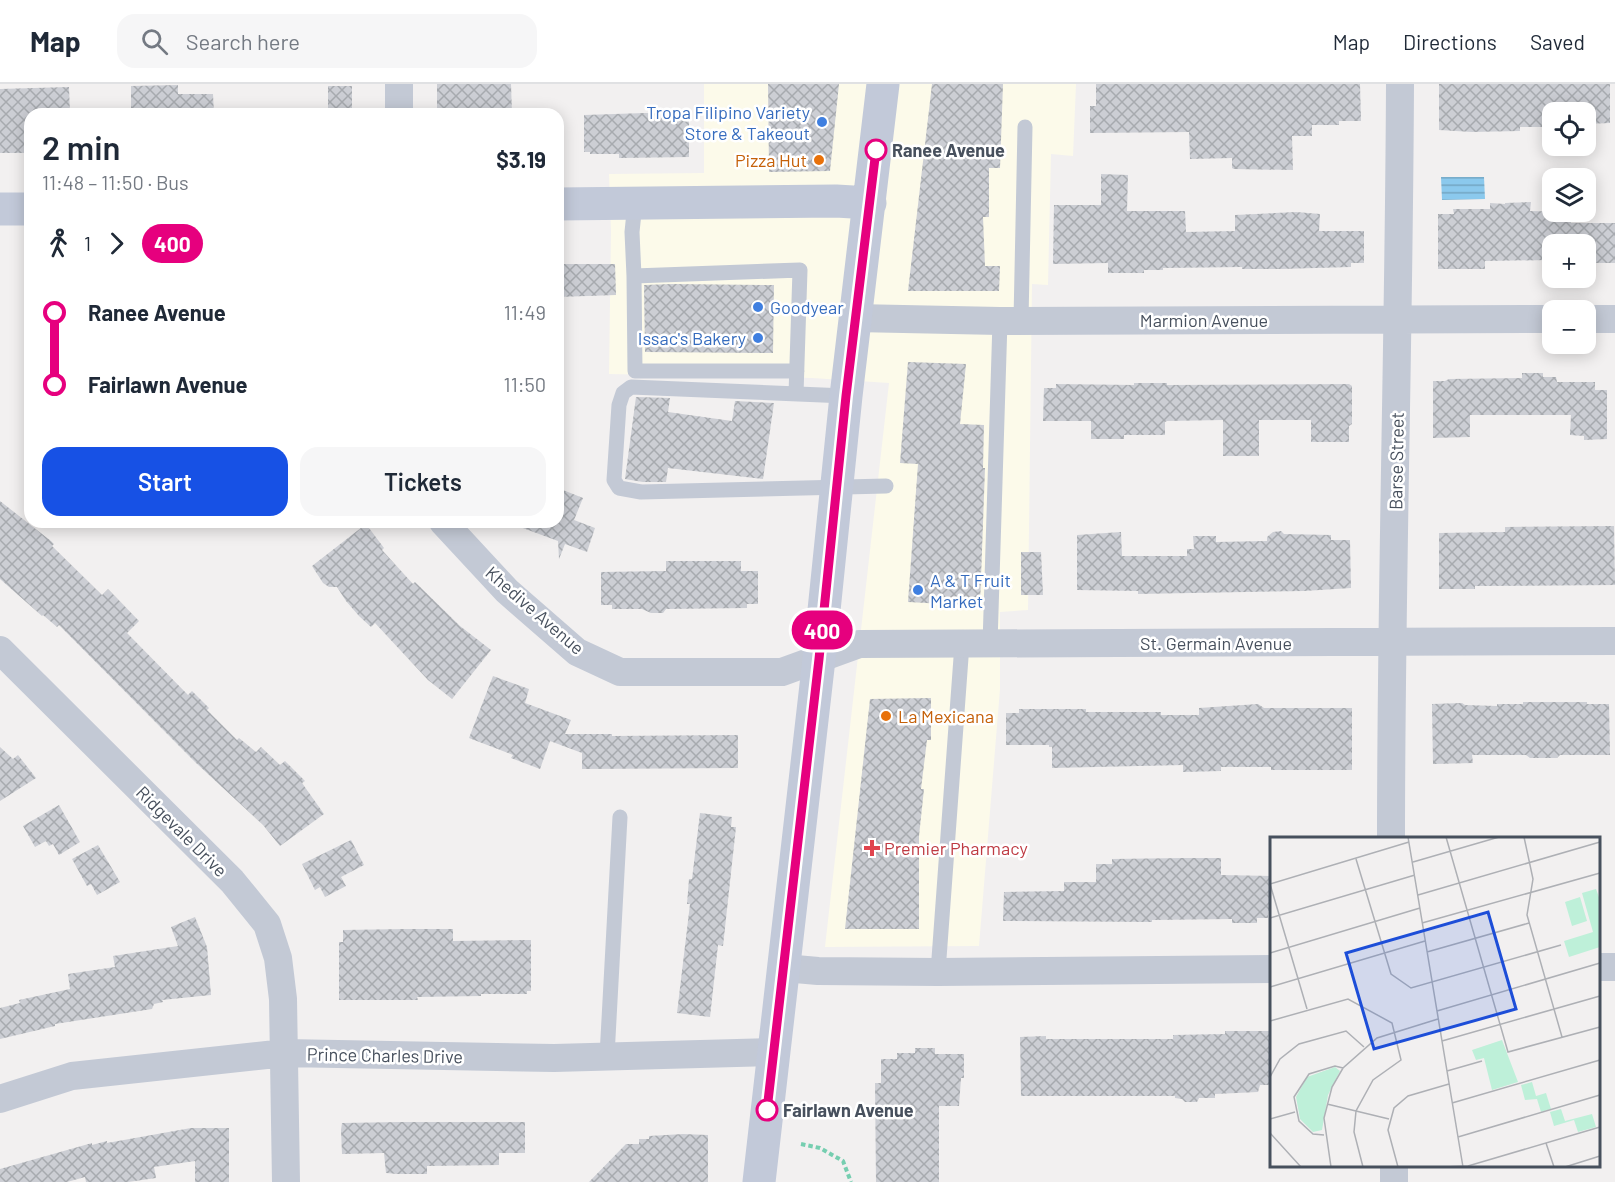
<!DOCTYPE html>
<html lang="en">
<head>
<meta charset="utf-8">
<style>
	body { margin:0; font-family:Barlow,sans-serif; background:#f6f6f7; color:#1f2937; height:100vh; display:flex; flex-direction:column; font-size:22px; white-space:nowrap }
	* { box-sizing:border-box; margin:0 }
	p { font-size:20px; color:#747a83 }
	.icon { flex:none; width:33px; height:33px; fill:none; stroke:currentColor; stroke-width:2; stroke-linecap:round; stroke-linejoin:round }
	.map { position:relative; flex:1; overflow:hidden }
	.side { position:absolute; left:24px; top:24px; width:540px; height:420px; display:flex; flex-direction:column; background:#fff; border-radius:18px; box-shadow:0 3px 15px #0003 }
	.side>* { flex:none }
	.badge { padding:0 12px; border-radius:20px; font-size:21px; line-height:39px }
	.tools { position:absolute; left:1542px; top:18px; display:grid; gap:12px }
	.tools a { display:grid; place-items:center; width:54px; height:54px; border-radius:12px; background:#fff; box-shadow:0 3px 15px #0003; font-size:30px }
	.map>.badge { position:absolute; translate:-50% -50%; box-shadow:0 0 0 3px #fff }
	.legs { display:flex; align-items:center; gap:9px; height:66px; padding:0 18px; font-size:20px }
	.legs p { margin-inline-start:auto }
	.summary { display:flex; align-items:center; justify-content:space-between; height:102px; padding:0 18px }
	h1 { font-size:33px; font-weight:600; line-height:45px }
	.button { display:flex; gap:12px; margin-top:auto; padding:12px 18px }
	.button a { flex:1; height:69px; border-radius:18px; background:#1751e5; color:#fff; font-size:24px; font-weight:600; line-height:69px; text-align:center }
	.button a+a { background:#f6f6f7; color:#1f2937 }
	ul { padding:0 18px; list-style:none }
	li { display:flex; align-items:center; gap:21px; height:72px; font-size:22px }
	li i { display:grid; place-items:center; width:9px; height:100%; margin:0 8px; background:currentColor }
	li i::after { content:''; width:15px; height:15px; margin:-8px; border:4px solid; border-radius:50%; background:#fff }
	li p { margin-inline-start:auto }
	li:first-child i { background:linear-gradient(#0000 50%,currentColor 0) }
	li:last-child i { background:linear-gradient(currentColor 50%,#0000 0) }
	header { display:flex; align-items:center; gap:36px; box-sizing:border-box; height:84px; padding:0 30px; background:#fff; border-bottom:2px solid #e0e1e3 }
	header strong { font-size:28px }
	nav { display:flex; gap:33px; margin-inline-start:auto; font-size:21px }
	.search { width:420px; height:54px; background:#f6f6f7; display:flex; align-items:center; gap:15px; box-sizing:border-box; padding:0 21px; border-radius:18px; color:#747a83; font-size:22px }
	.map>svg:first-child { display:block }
	.commercial { fill:#fcfaea }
	.water { fill:url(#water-rules) }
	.building { fill:url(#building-cross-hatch) }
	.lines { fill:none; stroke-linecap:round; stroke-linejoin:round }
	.path { stroke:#76ceb0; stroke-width:4; stroke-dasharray:4.5 3; stroke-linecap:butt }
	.lane { stroke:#c3c9d5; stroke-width:15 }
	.street { stroke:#c3c9d5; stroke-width:28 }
	.secondary { stroke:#c2c9d9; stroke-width:33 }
	.line-1-casing { stroke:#fff; stroke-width:14 }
	.line-1 { stroke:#e6007e; stroke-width:9 }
	.shop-dot { fill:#3f7fe0; stroke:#fff; stroke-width:2 }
	.stop-1-dot { fill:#fff; stroke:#e6007e; stroke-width:3 }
	.food-dot { fill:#e8710a; stroke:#fff; stroke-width:2 }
	.health-dot { fill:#e0444e; stroke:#fff; stroke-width:2 }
	.labels { text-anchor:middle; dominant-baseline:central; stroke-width:5; stroke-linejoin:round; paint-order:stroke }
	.shop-label { font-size:18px; fill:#366cbe; stroke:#fff; text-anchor:end }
	.stop-label { font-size:18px; font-weight:bold; fill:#47505d; stroke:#fff; text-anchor:start }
	.food-label { font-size:18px; fill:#c56008; stroke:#fff; text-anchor:end }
	.street-label { font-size:18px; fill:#47505d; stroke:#fff }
	.health-label { font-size:18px; fill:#be3a42; stroke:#fff; text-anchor:start }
	.inset-road { fill:none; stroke:#aeb0b5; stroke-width:1.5 }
	.view { fill:#1d4ed8; fill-opacity:0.15; stroke:#1d4ed8; stroke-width:3 }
	.inset-edge { fill:none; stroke:#47505d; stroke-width:3 }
</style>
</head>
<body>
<header>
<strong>Map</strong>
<div class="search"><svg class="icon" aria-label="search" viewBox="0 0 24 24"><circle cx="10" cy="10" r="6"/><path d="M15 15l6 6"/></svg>Search here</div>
<nav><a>Map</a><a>Directions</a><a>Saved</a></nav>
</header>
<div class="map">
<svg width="1615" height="1098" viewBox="0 0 1615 1098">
	<defs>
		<pattern id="water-rules" width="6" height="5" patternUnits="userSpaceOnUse" patternTransform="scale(1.5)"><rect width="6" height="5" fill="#8bc9ed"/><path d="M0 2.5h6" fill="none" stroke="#73a6c3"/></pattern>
		<pattern id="building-cross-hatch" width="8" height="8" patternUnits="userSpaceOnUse" patternTransform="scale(1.5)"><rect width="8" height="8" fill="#ccced4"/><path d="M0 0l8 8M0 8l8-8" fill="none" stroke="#a7aaaf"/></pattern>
	</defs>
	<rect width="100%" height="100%" fill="#f2f0f0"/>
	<!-- commercial -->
	<path class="commercial" d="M 704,0 L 1076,0 L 1073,72 L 1051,70 L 1048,201 L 1032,200 L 1028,526 L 1000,528 L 1000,605 L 979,862 L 825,863 L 889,299 L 812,294 L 609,290 L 611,148 L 609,90 L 704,89 Z"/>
	<!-- water -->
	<path class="water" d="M 1441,93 L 1484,93 L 1485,115 L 1442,116 Z"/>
	<!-- building -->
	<path class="building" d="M 437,0 L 511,0 L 512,30 L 437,30 Z
		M 768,0 L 839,0 L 830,87 L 769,88 Z
		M 932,0 L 1003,0 L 1000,84 L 989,84 L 989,133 L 983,133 L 985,182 L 1000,182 L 999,207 L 908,207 Z
		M 1096,0 L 1360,0 L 1361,37 L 1339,37 L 1339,41 L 1312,41 L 1312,52 L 1292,52 L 1293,86 L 1234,85 L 1232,84 L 1232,74 L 1190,75 L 1189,48 L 1090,49 L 1090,22 L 1096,22 Z
		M 1439,0 L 1610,0 L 1610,39 L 1586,40 L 1586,28 L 1552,28 L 1552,43 L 1520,43 L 1520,47 L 1472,48 L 1439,46 Z
		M 178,1 L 178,10 L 213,10 L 214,30 L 131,30 L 131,2 Z
		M 328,2 L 352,2 L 352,30 L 328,30 Z
		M 69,3 L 70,30 L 30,30 L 30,69 L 0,69 L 0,5 Z
		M 645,29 L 689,30 L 689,73 L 619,74 L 619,70 L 590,70 L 590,68 L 584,68 L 584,31 Z
		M 1101,90 L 1128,91 L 1127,127 L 1185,127 L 1186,148 L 1235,147 L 1235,131 L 1296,128 L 1320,130 L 1319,147 L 1364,147 L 1364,179 L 1351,179 L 1351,183 L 1281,185 L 1242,185 L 1242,183 L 1163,184 L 1163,186 L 1144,186 L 1144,189 L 1108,189 L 1108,179 L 1053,180 L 1054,121 L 1101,121 Z
		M 1531,118 L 1530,127 L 1571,128 L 1571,139 L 1615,139 L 1615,179 L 1586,179 L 1586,160 L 1552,160 L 1552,179 L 1549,179 L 1549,176 L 1485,177 L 1485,185 L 1438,185 L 1438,130 L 1454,130 L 1453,125 L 1490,125 L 1490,119 L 1505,120 L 1505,119 Z
		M 558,180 L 615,180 L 616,211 L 558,213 Z
		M 672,200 L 774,201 L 773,269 L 645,268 L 644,201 Z
		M 908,278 L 966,280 L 960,340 L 984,341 L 983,384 L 985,384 L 980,522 L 908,518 L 918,380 L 900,379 Z
		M 1522,289 L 1543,289 L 1543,293 L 1556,293 L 1557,298 L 1595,298 L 1595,306 L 1607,306 L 1607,355 L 1584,356 L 1584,352 L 1570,351 L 1571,331 L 1470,331 L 1470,353 L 1433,354 L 1433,297 L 1445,297 L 1449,295 L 1522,294 Z
		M 1134,299 L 1167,299 L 1167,301 L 1349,300 L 1352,302 L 1352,340 L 1349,342 L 1349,358 L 1311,358 L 1311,336 L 1259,336 L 1259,372 L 1223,372 L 1223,336 L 1167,337 L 1165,338 L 1165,351 L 1124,351 L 1124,355 L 1091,355 L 1091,337 L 1043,337 L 1044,304 L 1056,304 L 1056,300 L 1134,301 Z
		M 636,313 L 670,314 L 668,328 L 732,337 L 735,317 L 774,319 L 763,395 L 668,384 L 666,398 L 643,398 L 625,395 Z
		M 558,404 L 583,414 L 574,436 L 595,444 L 587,468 L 565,460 L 559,475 L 558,457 L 512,440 L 512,438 L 558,438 Z
		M 0,417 L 51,457 L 54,460 L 52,462 L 102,511 L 108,505 L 139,537 L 127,549 L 188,611 L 192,607 L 209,624 L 207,626 L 237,656 L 239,654 L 256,668 L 261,663 L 280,681 L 285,677 L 305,697 L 302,699 L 324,730 L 280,762 L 263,741 L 195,678 L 59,541 L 57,543 L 43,531 L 42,532 L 0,495 Z
		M 366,440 L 384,464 L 382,466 L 413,500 L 415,498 L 460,542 L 491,566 L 452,615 L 428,596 L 375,539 L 371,543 L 359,532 L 346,517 L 337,503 L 329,503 L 323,499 L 312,482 Z
		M 1614,442 L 1615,501 L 1475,502 L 1475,505 L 1439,505 L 1439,449 L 1505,448 L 1505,443 Z
		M 1281,447 L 1284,450 L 1331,451 L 1331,456 L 1350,456 L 1351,504 L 1304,507 L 1138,510 L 1138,507 L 1077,506 L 1077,451 L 1121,448 L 1122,472 L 1187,472 L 1187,465 L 1194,465 L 1193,452 L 1216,452 L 1216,458 L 1267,457 L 1267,453 L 1273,448 Z
		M 1021,468 L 1041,468 L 1043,511 L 1021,511 Z
		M 666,477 L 741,477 L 741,487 L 758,487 L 758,520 L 747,520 L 747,524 L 666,525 L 663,529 L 651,529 L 642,525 L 612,525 L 612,521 L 601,521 L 601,488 L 666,487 Z
		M 493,592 L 529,605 L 525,619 L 571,636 L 565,650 L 612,650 L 612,652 L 738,651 L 738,684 L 582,685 L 582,669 L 550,657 L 540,685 L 511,674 L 513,671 L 469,654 Z
		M 931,614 L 931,656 L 927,656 L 921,705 L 924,705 L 919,752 L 919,845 L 845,845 L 870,615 Z
		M 1523,618 L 1587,618 L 1587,620 L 1609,620 L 1610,671 L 1560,671 L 1557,674 L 1530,674 L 1526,671 L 1472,671 L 1473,679 L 1433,680 L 1432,620 L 1462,619 L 1465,621 L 1497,622 L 1497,620 L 1523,620 Z
		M 1258,620 L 1264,624 L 1352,624 L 1352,686 L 1271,686 L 1271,683 L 1221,683 L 1221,687 L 1183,688 L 1183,681 L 1052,684 L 1052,663 L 1049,663 L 1049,661 L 1006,661 L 1006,629 L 1019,629 L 1019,625 L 1086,625 L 1086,628 L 1161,628 L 1161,631 L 1199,631 L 1199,624 Z
		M 0,663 L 13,675 L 18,671 L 36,694 L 0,717 Z
		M 59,721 L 80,758 L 59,771 L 53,760 L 49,762 L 46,757 L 35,763 L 23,742 Z
		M 700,729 L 732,733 L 731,743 L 736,743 L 723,862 L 718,861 L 710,933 L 677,929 L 690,820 L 687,820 L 689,795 L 692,795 Z
		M 351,756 L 364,781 L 341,793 L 346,802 L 325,813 L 320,803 L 315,806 L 302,780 Z
		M 98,761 L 120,798 L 97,811 L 91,800 L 87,802 L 72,775 Z
		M 1183,774 L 1221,774 L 1221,791 L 1272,792 L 1272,827 L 1268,827 L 1268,834 L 1257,834 L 1257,839 L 1232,839 L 1232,835 L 1152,836 L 1152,838 L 1003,837 L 1004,808 L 1064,807 L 1064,798 L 1096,798 L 1096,780 L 1112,780 L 1112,775 Z
		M 195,833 L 207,863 L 211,911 L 162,916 L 163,918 L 154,920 L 152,925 L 55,940 L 55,942 L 0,955 L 0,924 L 20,919 L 19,916 L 70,905 L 68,890 L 115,883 L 113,872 L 178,862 L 171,843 Z
		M 406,845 L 453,845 L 453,857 L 531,856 L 531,907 L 527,907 L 527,910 L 481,910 L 481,912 L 417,913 L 418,916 L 339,916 L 339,858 L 343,858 L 343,846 Z
		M 1225,947 L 1272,947 L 1272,1001 L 1260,1001 L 1258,1008 L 1215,1010 L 1215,1014 L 1199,1014 L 1197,1018 L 1185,1018 L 1182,1015 L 1175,1014 L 1175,1012 L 1021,1012 L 1020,953 L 1046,952 L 1046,955 L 1173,955 L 1173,951 L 1225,950 Z
		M 915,964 L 935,964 L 935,970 L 964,970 L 964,994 L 961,994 L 959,1022 L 939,1022 L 939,1098 L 876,1098 L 875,999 L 881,999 L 881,975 L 897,975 L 897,969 L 915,969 Z
		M 399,1038 L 525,1038 L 525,1069 L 499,1069 L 499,1081 L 427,1082 L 427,1090 L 397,1090 L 386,1089 L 384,1069 L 342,1070 L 341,1046 L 342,1039 Z
		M 191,1044 L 229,1044 L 229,1098 L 195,1098 L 195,1077 L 154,1083 L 156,1094 L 128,1098 L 86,1098 L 85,1093 L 67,1098 L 0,1098 L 0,1085 L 92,1059 L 92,1061 L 107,1057 L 107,1059 Z
		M 683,1050 L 708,1051 L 708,1098 L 589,1098 L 626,1060 L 639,1060 L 639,1055 L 649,1055 L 649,1052 Z"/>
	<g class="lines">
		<!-- path -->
		<path class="path" d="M 801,1060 L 820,1064 L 843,1077 L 851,1098"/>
		<!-- lane -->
		<path class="lane" d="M 635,119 L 632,148 L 634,192 L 800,186 L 796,310
			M 634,192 L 635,287 L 797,287
			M 1021,236 L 1025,43
			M 846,312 L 631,303 L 623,309 L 619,321 L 614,396 L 619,404 L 641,408 L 886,402
			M 990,560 L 1000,237
			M 938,888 L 962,560
			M 607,972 L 620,733"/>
		<!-- street -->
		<path class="street" d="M 399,0 L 399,30
			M 855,234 L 1000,237 L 1552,235
			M 1586,235 L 1615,235
			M 443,438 L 507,507 L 577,568 L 620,588 L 782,588 L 859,560 L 1615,557
			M 0,566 L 232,797 L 267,840 L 278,874 L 283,915 L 286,1098
			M 1391,754 C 1391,503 1399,252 1400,0
			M 1598,883 L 1615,883
			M 784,884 L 818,887 L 938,888 L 1272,885
			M 0,1015 L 72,992 L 285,969 L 554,974 L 774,968
			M 1394,1082 L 1394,1098"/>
		<!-- secondary -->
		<path class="secondary" d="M 558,120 L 836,117 L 870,119
			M 0,125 L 30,125
			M 759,1098 L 819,575 L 846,312 L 883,0"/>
	</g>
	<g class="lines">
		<!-- line-1 casing -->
		<g class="line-1-casing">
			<path id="line-1" d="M 767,1026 L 819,575 L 846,312 L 876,66"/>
		</g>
		<!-- line-1 -->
		<use href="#line-1" class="line-1"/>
	</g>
	<!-- markers -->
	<g class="shop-dot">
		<circle cx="822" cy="38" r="6"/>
		<circle cx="758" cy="223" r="6"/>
		<circle cx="758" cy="254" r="6"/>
		<circle cx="918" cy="506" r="6"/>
	</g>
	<g class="stop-1-dot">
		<circle cx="876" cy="66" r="10"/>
		<circle cx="767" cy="1026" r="10"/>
	</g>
	<g class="food-dot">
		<circle cx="819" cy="76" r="6"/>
		<circle cx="886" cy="632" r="6"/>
	</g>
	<path class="health-dot" d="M869 755h6v6h6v6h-6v6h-6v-6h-6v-6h6z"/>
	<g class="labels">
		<!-- shop labels -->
		<g class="shop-label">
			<text x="810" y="28">Tropa Filipino Variety<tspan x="810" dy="21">Store &amp; Takeout</tspan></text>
			<text x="770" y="223" text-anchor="start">Goodyear</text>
			<text x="746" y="254">Issac's Bakery</text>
			<text x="930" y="496" text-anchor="start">A &amp; T Fruit<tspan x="930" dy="21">Market</tspan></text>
		</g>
		<!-- stop labels -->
		<g class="stop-label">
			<text x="892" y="66">Ranee Avenue</text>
			<text x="783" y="1026">Fairlawn Avenue</text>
		</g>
		<!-- food labels -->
		<g class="food-label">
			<text x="807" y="76">Pizza Hut</text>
			<text x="898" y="632" text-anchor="start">La Mexicana</text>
		</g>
		<!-- street labels -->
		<g class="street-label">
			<text x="1204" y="236">Marmion Avenue</text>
			<text transform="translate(1396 377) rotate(-89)">Barse Street</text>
			<text transform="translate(535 526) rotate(41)">Khedive Avenue</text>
			<text x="1216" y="559">St. Germain Avenue</text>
			<text transform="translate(182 747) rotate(45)">Ridgevale Drive</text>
			<text transform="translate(385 971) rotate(1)">Prince Charles Drive</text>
		</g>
		<!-- health labels -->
		<g class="health-label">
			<text x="884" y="764">Premier Pharmacy</text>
		</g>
	</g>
	<!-- overview -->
	<g transform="translate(1270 753)">
		<rect width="330" height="330" fill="#f2f0f0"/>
		<path d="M 326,52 L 330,63 L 330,110 L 299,120 L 294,104 L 323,95 L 312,56 ZM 310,60 L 317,84 L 302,89 L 295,65 ZM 232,203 L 248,245 L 222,253 L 214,221 L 206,223 L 202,213 ZM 65,230 L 70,234 L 58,258 L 52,293 L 43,295 L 30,282 L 26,260 L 37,240 ZM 262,245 L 266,259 L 276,256 L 281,272 L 271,275 L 267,262 L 255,263 L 251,248 ZM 291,272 L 295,284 L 322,277 L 326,290 L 308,295 L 304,283 L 284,289 L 280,275 Z" fill="#bef0d9"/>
		<path class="inset-road" d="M 138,0 L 193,330M 176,0 L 238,215 L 330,190M 254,0 L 263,42 L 257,78 L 292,200M 86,22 L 121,137 L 141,151 L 291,108M 143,25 L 229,0M 0,47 L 139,5M 0,47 L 37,172M 148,58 L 330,5M 0,81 L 145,38M 152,86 L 330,36M 157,115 L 259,86M 0,116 L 150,71M 0,150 L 155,104M 167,174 L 330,126M 0,184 L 78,162 L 122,186 L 131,223 L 103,243 L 86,274 L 84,295 L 93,330M 172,204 L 330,159M 177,234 L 212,224M 0,240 L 10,222 L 29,207 L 76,194 L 94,210M 182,266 L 330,223M 57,267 L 119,282M 0,282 L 25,275M 0,296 L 31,330M 54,298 L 43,297 L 29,284 L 24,260 L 39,237 L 65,229 L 73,231M 188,300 L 330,258M 276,306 L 284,330M 61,330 L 54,281 L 62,250 L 73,231 L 107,201 L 168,182M 128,330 L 118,293 L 124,271 L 138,259 L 179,247M 174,330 L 198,329 L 330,290M 295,330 L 330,319"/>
		<path class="view" d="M 218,75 L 246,172 L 104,212 L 76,116 Z"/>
		<rect width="330" height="330" class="inset-edge"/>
	</g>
</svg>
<div class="tools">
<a><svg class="icon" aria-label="locate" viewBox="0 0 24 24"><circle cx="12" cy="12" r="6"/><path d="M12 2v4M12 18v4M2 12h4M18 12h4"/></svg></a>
<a><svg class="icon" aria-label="layers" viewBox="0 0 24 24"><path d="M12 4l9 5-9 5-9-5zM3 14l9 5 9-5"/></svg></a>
<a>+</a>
<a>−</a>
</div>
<b class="badge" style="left:822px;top:546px;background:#e6007e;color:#fff">400</b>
<section class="side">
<div class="summary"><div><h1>2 min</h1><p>11:48 – 11:50 · Bus</p></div><b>$3.19</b></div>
<div class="legs"><svg class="icon" aria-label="walk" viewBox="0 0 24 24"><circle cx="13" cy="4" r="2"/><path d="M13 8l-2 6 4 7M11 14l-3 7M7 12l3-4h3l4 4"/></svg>1<svg class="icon" aria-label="forward" viewBox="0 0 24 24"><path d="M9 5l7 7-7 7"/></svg><b class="badge" style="background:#e6007e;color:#fff">400</b></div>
<ul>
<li><i style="color:#e6007e"></i><b>Ranee Avenue</b><p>11:49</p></li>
<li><i style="color:#e6007e"></i><b>Fairlawn Avenue</b><p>11:50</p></li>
</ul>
<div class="button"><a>Start</a><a>Tickets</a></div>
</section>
</div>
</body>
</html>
